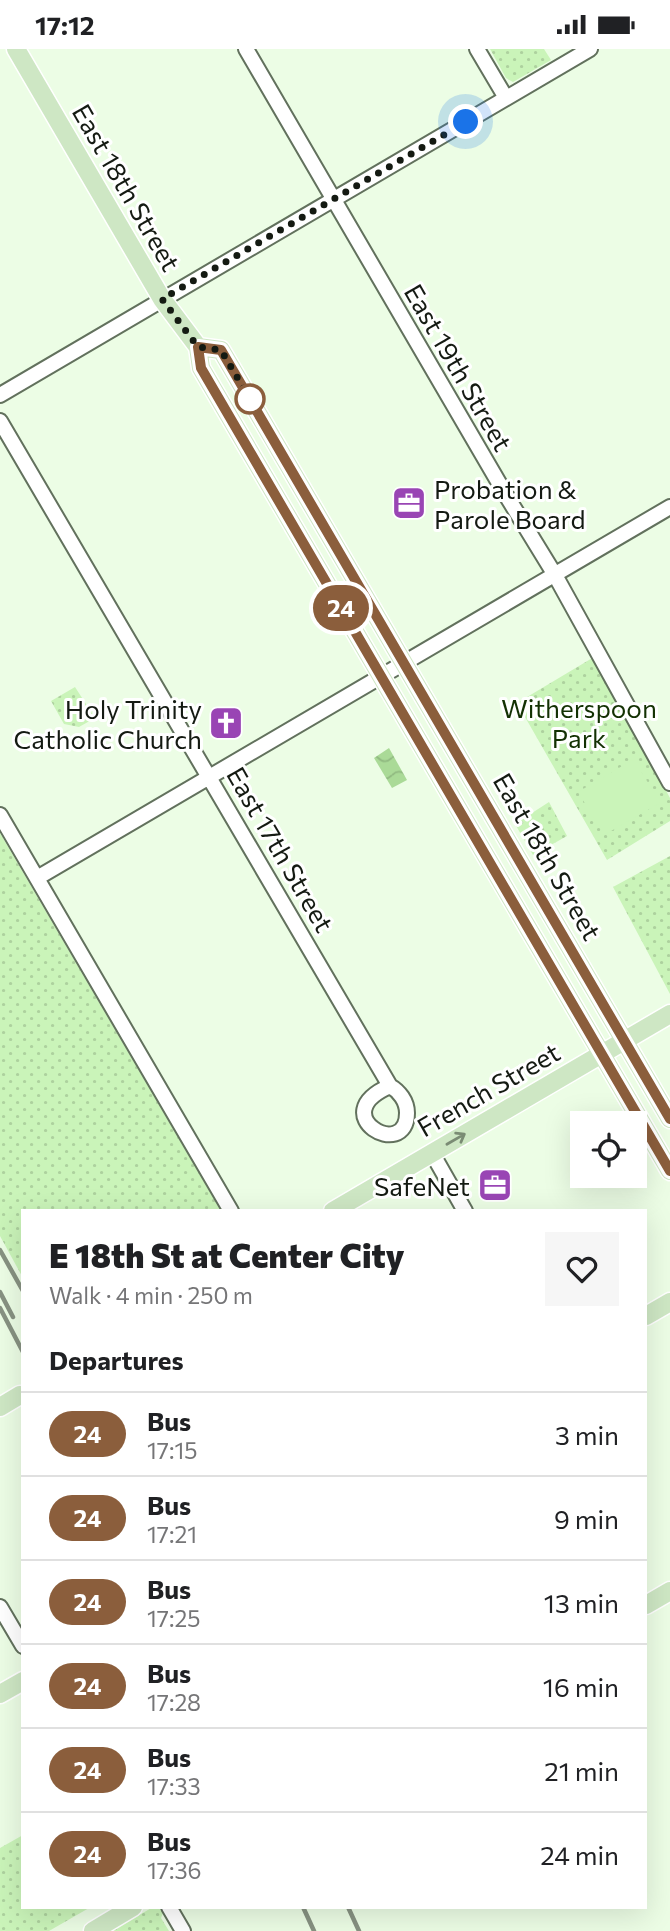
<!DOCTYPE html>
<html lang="en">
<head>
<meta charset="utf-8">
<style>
	body { margin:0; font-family:Commissioner,sans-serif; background:#f6f6f6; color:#202124; height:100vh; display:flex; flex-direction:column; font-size:26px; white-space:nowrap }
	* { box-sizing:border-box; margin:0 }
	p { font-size:23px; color:#757577 }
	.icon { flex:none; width:38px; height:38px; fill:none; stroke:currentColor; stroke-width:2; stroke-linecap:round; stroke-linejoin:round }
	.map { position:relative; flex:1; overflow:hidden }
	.drawer { position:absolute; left:21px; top:1160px; width:626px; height:700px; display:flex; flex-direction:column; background:#fff; border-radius:0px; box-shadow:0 7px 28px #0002 }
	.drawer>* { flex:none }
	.badge { padding:0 14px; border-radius:23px; font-size:24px; line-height:46px }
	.fabs { position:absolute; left:570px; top:1062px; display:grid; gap:14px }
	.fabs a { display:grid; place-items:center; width:77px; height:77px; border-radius:0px; background:#fff; box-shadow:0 7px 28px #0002; font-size:35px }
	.you { position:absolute; width:35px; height:35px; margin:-18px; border:5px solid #fff; border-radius:50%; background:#1a73e8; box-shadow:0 0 0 10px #1a73e833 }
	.map>.badge { position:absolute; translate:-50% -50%; box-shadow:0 0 0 4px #fff }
	h2 { padding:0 28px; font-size:26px; line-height:63px }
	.round { display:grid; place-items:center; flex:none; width:74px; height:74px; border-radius:0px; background:#f6f6f6 }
	.summary { display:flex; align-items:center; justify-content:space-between; height:119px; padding:0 28px }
	h1 { font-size:33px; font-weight:800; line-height:52px }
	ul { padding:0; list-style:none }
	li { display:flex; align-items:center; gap:21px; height:84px; padding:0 28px; border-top:2px solid #e0e0e0 }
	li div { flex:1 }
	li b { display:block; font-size:26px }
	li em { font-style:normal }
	li .badge { min-width:77px; font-weight:700; text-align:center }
	.status { display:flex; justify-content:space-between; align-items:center; height:49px; padding:0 35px; background:#fff; direction:ltr }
	.status svg { height:19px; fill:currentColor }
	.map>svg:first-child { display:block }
	.grass { fill:url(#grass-dots) }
	.pitch { fill:#caf4b9 }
	.water { fill:url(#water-waves) }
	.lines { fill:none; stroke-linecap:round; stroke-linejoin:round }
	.minor-casing { stroke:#62715d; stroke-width:18 }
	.major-casing { stroke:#fff; stroke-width:21 }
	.minor { stroke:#fff; stroke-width:14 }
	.major { stroke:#cee7c4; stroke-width:18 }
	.rail { stroke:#879282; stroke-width:4.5 }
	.oneway { stroke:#7a8b74 }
	.line-casing { stroke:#fff; stroke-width:16 }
	.line { stroke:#8b5e3c; stroke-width:10 }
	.walk { stroke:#141a12; stroke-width:7; stroke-dasharray:0 12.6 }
	.stop-dot { fill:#fff; stroke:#8b5e3c; stroke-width:3.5 }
	.labels { text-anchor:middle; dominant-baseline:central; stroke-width:6; stroke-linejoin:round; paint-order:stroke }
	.street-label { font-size:26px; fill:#141a12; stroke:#fff }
	.poi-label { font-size:26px; fill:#141a12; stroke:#fff; text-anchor:end }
	.park-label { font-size:26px; fill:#133103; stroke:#fff }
</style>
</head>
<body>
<div class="status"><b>17:12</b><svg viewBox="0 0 49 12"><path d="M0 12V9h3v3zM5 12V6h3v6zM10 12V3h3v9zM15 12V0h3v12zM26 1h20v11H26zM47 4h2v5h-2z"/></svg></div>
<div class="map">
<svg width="670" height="1882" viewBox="0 0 670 1882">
	<defs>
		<pattern id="grass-dots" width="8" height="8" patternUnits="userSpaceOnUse" patternTransform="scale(1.75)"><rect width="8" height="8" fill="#caf4b9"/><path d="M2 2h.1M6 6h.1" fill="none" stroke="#add19e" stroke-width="1.8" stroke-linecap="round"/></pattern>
		<pattern id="water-waves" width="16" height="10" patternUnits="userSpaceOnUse" patternTransform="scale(1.75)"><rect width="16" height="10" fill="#aada97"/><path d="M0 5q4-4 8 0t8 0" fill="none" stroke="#91ba81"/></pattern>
	</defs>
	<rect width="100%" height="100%" fill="#ecfde5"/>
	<!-- grass -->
	<path class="grass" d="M 490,0 L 544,0 L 551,11 L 513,33 L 506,29 Z
		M 594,608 L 670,749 L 670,772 L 607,811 L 517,654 Z
		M 75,638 L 95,669 L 79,678 L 64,675 L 51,652 Z
		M 549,753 L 567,787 L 533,806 L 515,775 Z
		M 0,784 L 221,1162 L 23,1162 L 23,1229 L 0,1187 Z
		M 670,807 L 670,945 L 613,838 Z
		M 23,1786 L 23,1858 L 89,1859 L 49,1882 L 0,1882 L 0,1799 Z
		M 153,1858 L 159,1859 L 163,1864 L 161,1869 L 169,1882 L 112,1882 Z"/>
	<!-- pitch -->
	<path class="pitch" d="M 634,710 L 660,754 L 604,786 L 578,743 Z"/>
	<!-- water -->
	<path class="water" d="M 389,699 L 407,731 L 392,739 L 374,709 Z"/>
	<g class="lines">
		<!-- minor casing -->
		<g class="minor-casing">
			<path id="minor" d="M 246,0 L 506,446 L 555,526 L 670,734
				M 477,0 L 506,49
				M 0,346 L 590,0
				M 0,372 L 390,1037
				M 0,766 L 231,1162
				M 37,829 L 670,458
				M 390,1037 C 399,1042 407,1052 407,1064 C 407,1113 323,1066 390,1037 Z
				M 432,1104 L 465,1162
				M 0,1558 L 23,1597
				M 169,1858 L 183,1882"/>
		</g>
		<!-- major casing -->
		<g class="major-casing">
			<path id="major" d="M 16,0 L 162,250 L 198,298 L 201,319 L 670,1122
				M 198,298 L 221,301 L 670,1070
				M 333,1162 L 670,965
				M 646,1267 L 670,1253
				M 0,1358 L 20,1346
				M 646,1556 L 670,1542
				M 0,1645 L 23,1632
				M 93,1882 L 133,1858"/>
		</g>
		<!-- minor -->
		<use href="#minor" class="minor"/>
		<!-- major -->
		<use href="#major" class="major"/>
		<!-- rail -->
		<path class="rail" d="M 0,1201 L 23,1242
			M 0,1243 L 13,1268
			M 0,1259 L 23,1303
			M 303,1858 L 314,1882
			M 348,1858 L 359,1882"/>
	</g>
	<!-- one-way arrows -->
	<defs><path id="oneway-shaft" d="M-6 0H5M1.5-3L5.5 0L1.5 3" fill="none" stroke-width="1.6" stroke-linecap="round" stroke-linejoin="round" transform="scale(1.75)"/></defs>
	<use class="oneway" href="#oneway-shaft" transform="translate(456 1090) rotate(-30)"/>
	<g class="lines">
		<!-- line casing -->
		<g class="line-casing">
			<path id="line" d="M 670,1070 L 221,301 L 198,298 L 201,319 L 670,1122"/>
		</g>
		<!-- line -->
		<use href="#line" class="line"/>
		<!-- walk -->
		<path class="walk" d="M 250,350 L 221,301 L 198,298 L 162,250 L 466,73"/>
	</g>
	<!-- icons -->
	<defs>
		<g id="office-square" transform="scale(1.75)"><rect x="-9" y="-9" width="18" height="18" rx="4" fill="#9945b4" stroke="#fff"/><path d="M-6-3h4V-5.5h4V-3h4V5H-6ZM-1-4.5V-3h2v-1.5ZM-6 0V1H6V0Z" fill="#fff"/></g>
		<g id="church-square" transform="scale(1.75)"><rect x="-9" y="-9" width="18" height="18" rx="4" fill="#9945b4" stroke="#fff"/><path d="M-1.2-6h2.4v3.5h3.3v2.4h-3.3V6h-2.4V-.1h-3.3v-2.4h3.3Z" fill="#fff"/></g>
	</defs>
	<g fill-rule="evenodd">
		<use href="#office-square" x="409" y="454"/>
		<use href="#church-square" x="226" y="674"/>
		<use href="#office-square" x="495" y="1136"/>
	</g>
	<!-- markers -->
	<circle class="stop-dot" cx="250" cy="350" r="14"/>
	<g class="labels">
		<!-- street labels -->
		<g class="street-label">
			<text transform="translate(127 138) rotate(60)">East 18th Street</text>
			<text transform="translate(459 318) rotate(60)">East 19th Street</text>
			<text transform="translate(281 800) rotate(60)">East 17th Street</text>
			<text transform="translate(548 807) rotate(60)">East 18th Street</text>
			<text transform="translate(488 1040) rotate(-30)">French Street</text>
		</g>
		<!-- poi labels -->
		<g class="poi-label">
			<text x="434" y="439" text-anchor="start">Probation &amp;<tspan x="434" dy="30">Parole Board</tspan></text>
			<text x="202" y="659">Holy Trinity<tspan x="202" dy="30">Catholic Church</tspan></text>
			<text x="470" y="1136">SafeNet</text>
		</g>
		<!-- park labels -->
		<g class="park-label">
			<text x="579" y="658">Witherspoon<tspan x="579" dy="30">Park</tspan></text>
		</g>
	</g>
</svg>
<div class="fabs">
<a><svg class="icon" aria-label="locate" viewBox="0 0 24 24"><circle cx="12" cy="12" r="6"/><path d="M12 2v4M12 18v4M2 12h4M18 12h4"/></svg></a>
</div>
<div class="you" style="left:466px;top:73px"></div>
<b class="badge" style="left:341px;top:559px;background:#8b5e3c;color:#fff">24</b>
<section class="drawer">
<div class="summary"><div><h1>E 18th St at Center City</h1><p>Walk · 4 min · 250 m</p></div><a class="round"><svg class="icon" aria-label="heart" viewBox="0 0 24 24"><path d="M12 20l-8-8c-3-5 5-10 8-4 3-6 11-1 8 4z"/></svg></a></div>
<h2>Departures</h2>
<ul>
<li><span class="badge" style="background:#8b5e3c;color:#fff">24</span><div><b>Bus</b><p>17:15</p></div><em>3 min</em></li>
<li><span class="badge" style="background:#8b5e3c;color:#fff">24</span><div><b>Bus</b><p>17:21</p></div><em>9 min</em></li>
<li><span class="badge" style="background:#8b5e3c;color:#fff">24</span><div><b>Bus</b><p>17:25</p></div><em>13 min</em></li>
<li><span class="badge" style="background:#8b5e3c;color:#fff">24</span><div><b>Bus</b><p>17:28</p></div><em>16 min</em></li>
<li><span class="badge" style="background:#8b5e3c;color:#fff">24</span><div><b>Bus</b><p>17:33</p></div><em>21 min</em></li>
<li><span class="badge" style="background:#8b5e3c;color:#fff">24</span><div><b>Bus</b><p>17:36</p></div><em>24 min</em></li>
</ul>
</section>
</div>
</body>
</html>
